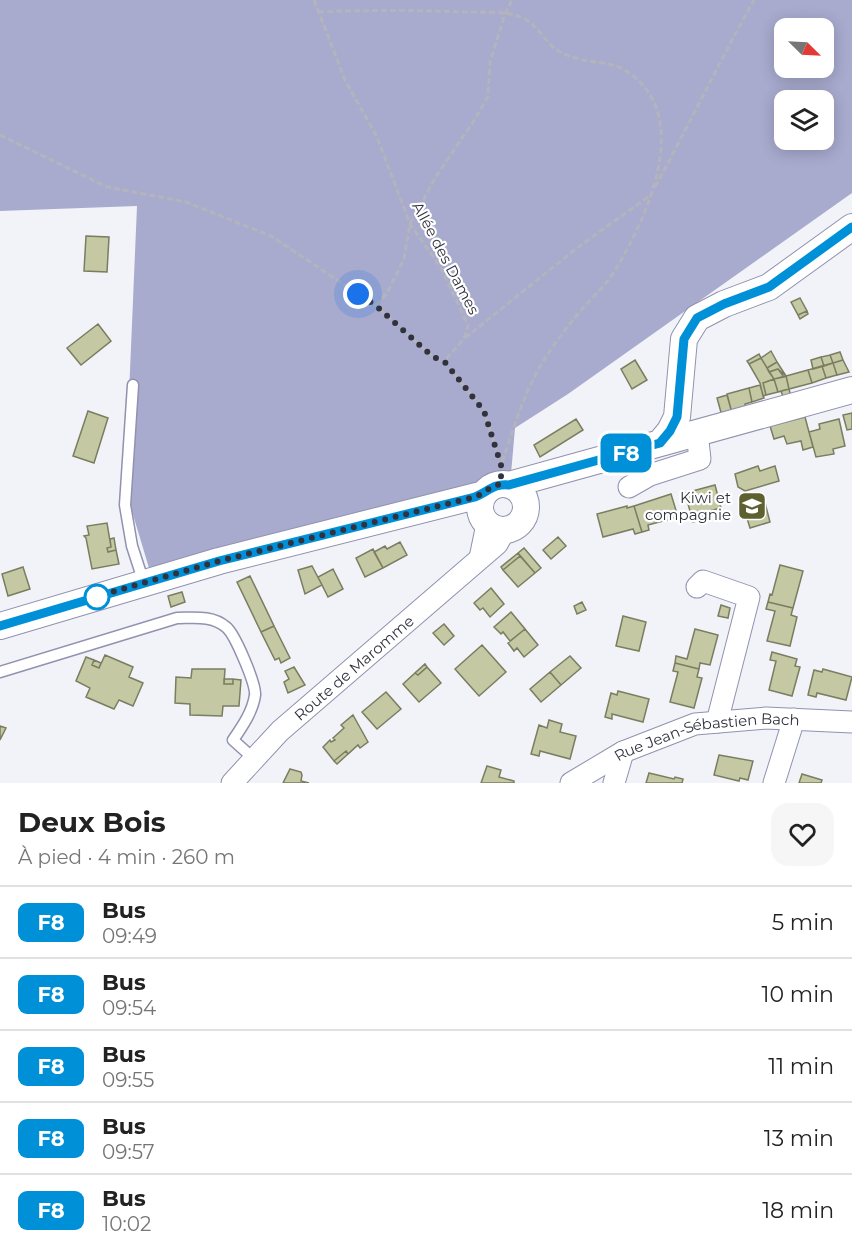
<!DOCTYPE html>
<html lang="fr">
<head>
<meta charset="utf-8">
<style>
	body { margin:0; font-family:Montserrat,sans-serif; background:#f6f6f6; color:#222; height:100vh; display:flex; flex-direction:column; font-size:22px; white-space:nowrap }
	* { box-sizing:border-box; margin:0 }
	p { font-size:20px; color:#767676 }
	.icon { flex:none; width:33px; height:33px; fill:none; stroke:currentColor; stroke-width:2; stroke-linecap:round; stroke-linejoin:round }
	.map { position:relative; height:783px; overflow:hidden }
	.sheet { display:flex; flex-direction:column; background:#fff; flex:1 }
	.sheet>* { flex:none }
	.badge { padding:0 12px; border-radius:9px; font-size:21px; line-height:39px }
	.needle { width:39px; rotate:114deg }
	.controls { position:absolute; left:774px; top:18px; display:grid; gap:12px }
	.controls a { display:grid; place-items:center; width:60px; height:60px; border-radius:12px; background:#fff; box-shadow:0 3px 15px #0003; font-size:30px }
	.you { position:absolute; width:30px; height:30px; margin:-15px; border:4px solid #fff; border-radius:50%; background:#1a73e8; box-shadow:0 0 0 9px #1a73e833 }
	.map>.badge { position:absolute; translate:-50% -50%; box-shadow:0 0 0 3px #fff }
	.round { display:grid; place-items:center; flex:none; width:63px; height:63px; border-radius:18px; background:#f6f6f6 }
	.overview { display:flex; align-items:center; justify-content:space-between; height:102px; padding:0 18px }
	h1 { font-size:28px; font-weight:700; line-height:45px }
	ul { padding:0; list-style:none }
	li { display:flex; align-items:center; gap:18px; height:72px; padding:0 18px; border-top:2px solid #e0e0e0 }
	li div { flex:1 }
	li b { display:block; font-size:22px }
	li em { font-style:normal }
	li .badge { min-width:66px; font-weight:700; text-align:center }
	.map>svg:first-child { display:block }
	.forest { fill:#a8abce; fill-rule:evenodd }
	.building { fill:#c4c8a3; stroke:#7a7d60; stroke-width:1.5 }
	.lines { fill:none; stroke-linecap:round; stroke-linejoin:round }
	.service-casing { stroke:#9092af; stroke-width:13 }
	.minor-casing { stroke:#9092af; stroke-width:23 }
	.tertiary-casing { stroke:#9092af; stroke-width:28 }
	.path { stroke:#b3b4bc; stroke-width:3; stroke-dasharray:6 3; stroke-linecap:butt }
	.service { stroke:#fff; stroke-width:10 }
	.minor { stroke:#fff; stroke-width:21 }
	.tertiary { stroke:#fff; stroke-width:26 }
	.line-casing { stroke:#fff; stroke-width:14 }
	.line { stroke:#0090d7; stroke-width:9 }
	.walk { stroke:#31323e; stroke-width:6; stroke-dasharray:0 10.8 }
	.stop-dot { fill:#fff; stroke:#0090d7; stroke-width:3 }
	.labels { text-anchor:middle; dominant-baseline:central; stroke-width:4.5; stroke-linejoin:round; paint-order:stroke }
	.street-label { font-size:15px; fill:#31323e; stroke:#fff }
	.poi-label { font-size:15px; fill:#31323e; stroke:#fff; text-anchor:end }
</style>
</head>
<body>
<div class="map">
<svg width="852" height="783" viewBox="0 0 852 783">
	<rect width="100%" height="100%" fill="#f2f3f9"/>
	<!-- forest -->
	<path class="forest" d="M 0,0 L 852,0 L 852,193 L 568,394 L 515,428 L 511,474 L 149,568 L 125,488 L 137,206 L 0,211 ZM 784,28 L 824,28 L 824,68 L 784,68 ZM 784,100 L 824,100 L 824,140 L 784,140 Z"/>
	<!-- building -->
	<path class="building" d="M 86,236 L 109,237 L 107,272 L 84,271 Z
		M 800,298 L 807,311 L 798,315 L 791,302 Z
		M 807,311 L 808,314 L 800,319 L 798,315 Z
		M 98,324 L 111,341 L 81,365 L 67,348 Z
		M 771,351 L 777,362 L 767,368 L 761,358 Z
		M 840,352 L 843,360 L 833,363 L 830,355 Z
		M 759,354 L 761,358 L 749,364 L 747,361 Z
		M 830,355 L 833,363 L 824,366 L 821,357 Z
		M 821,357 L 824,366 L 813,369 L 811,360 Z
		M 761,358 L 774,379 L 763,383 L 766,395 L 763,396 L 760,383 L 749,364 Z
		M 635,360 L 647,380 L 632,389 L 621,369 Z
		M 843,360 L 849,372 L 837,375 L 833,363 Z
		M 777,362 L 786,376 L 778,369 L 769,372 L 767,368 Z
		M 833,363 L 837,375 L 826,378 L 822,366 Z
		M 822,366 L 826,378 L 812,383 L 808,370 Z
		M 778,369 L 784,377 L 774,379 L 769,372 Z
		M 808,370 L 812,383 L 789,389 L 786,376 Z
		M 786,376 L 789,389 L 778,392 L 774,379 Z
		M 774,379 L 778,392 L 766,395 L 763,383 Z
		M 760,385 L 764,398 L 752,402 L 749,388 Z
		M 749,388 L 752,402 L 745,404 L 746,409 L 732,413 L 727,394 Z
		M 789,389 L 791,397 L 784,399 L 781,391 Z
		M 727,395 L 732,413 L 722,416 L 717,398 Z
		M 88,411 L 108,418 L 94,463 L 73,456 Z
		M 852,413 L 852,429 L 847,430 L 843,415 Z
		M 805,417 L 813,447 L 803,450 L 801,441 L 787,444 L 784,436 L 774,439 L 770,426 Z
		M 576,419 L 583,430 L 540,457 L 534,445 Z
		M 839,419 L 845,446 L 833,449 L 834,454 L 816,457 L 809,432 L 820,429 L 819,424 Z
		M 758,466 L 760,471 L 775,466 L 779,481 L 745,491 L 738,487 L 735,474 Z
		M 715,485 L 721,508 L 705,512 L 707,518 L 693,522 L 685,493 Z
		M 671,494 L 678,517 L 648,525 L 649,530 L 642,532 L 634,506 Z
		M 764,499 L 770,522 L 750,528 L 743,505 Z
		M 627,506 L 627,508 L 634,506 L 642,532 L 635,534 L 633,529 L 603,537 L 597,514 Z
		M 107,523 L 111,547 L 107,548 L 108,552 L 116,550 L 119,564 L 92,569 L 86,538 L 84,536 L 89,535 L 87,526 Z
		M 558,537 L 566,546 L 551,559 L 543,550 Z
		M 114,538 L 116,550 L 108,552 L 107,548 L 111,547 L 110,539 Z
		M 400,542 L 407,555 L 383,568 L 374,552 L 385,546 L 387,549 Z
		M 524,548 L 541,568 L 535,573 L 518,553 Z
		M 373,549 L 383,568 L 365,577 L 356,558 Z
		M 518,553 L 520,556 L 503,570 L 501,567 Z
		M 520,556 L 535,573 L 518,587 L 503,570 Z
		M 780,565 L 803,571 L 793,608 L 768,602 L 770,594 L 772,595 Z
		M 312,566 L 322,585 L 305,594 L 298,570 Z
		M 23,567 L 30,589 L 8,596 L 2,574 Z
		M 333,569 L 343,589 L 328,597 L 318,577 Z
		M 250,576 L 274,626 L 261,632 L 237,582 Z
		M 491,588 L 504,604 L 490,617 L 483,608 L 480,610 L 474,603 Z
		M 182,592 L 185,602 L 171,607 L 168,596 Z
		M 582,602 L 586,610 L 577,614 L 574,606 Z
		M 768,602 L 793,608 L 791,615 L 797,617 L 790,646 L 767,641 L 775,611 L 766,609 Z
		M 721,605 L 730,608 L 728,618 L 718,616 Z
		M 511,612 L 525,629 L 510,641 L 503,632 L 501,634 L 494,627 Z
		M 623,616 L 646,622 L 639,651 L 616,646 Z
		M 444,624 L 454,636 L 444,645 L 433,633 Z
		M 274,626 L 290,658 L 281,663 L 279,658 L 275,660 L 261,632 Z
		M 525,629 L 538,645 L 524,657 L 517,648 L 514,651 L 508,643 Z
		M 695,629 L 718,635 L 710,665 L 700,663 L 699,669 L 675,663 L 676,656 L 687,659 Z
		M 482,645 L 506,672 L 479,696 L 455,669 Z
		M 772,652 L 797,659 L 795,666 L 800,667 L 792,696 L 769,690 L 776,661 L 770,660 Z
		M 105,655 L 133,667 L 129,677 L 143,683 L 133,706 L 119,700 L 114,709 L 86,697 L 90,688 L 76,681 L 86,657 L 94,660 L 92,665 L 99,668 Z
		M 570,656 L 581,668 L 561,685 L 550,672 Z
		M 94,660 L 101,663 L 99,668 L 92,665 Z
		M 675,663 L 699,669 L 697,677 L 702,678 L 694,708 L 670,702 L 678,672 L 673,671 Z
		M 425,664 L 427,667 L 418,675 L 415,673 Z
		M 294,667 L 305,685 L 288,693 L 284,682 L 289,679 L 285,671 Z
		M 427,667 L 441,683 L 419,702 L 403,684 L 415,673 L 418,675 Z
		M 192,669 L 225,669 L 224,684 L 233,684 L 233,679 L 241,680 L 239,706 L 223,706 L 222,716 L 190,715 L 190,704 L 175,703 L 176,677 L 191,678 Z
		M 823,669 L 852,677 L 846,700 L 817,693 L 816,697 L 808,695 L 814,670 L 822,672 Z
		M 550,672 L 561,685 L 541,702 L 530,689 Z
		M 224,679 L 233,679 L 233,684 L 224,684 Z
		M 618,691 L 649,699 L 643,722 L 612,714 L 612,719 L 605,717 L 611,693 L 617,695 Z
		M 386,692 L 401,709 L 377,729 L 362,712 Z
		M 353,715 L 368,742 L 360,748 L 358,745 L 348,754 L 346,751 L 334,761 L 323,747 L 330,740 L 331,742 L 335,740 L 333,738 L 344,728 L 341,725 Z
		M 549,720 L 562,724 L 560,732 L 576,736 L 570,759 L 540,751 L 539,756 L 531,754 L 539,725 L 547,728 Z
		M 0,726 L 6,728 L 0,740 Z
		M 346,751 L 348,754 L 337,764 L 334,761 Z
		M 719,755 L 753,761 L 748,780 L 740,778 L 739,781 L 714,775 Z
		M 487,766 L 501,770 L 499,777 L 514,781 L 514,783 L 481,783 Z
		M 290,769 L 301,772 L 302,775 L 301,781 L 309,783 L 283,783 Z
		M 649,773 L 674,779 L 675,777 L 683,779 L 682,783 L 646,783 Z
		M 802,774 L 822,780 L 821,783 L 799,783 Z"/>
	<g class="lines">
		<!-- service casing -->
		<g class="service-casing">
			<path id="service" d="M 133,385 L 125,505 L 132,546 L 144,583
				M 0,672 L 177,618 C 193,618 212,615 226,627 C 235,634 256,684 255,695 C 253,711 242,727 233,740 L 253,758"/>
		</g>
		<!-- minor casing -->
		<g class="minor-casing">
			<g id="minor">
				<path d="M 629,487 L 650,475 L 700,459 L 697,433"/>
				<path d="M 480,558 L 487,524"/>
				<path d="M 697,587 L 703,581 L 749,597 L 717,722"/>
				<path id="s1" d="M 232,783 L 280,731 L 497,544 L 505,530"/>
				<path id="s2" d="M 571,783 L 623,752 L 695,724 L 766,718 L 852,722"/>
				<path d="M 614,783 L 623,752"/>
				<path d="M 774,783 L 794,719"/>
			</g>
		</g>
		<!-- tertiary casing -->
		<g class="tertiary-casing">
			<path id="tertiary" d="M 660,443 L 670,431 L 677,417 L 684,339 L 697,318 L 724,304 L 769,287 L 852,227
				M480 507a23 23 0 1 1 46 0a23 23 0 1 1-46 0Z
				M 509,485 L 852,390
				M 0,626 L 219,561 L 484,494"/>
		</g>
		<!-- path -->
		<path class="path" d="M 314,0 L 345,80 L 377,137 L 410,224 L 441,268 L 468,325 L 464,339 L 444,361 L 484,411 L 501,465
			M 318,12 C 368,10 417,10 467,12 C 485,13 509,10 525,19 C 537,26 544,39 554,48 C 560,53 571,57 579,59 C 593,63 611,62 623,69 C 697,112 647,218 614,272 C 602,290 586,303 573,320 C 560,336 547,354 537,372 C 521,401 512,434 501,465
			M 0,135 L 107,187 L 186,202 L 271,236 L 375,305 L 433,357 L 444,361
			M 655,187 C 689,125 719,62 754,0
			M 376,305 L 387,293 L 404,259 L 410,224 L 437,175 L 475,119 L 488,96 L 490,62 L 505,14 L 512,0
			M 465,338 L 577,248 L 648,197"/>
		<!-- service -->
		<use href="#service" class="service"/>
		<!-- minor -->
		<use href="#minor" class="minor"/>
		<!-- tertiary -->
		<use href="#tertiary" class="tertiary"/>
	</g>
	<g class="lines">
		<!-- line casing -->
		<g class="line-casing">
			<path id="line" d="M 0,626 L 219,561 L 475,497 C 488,492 494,483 509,485 L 660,443 L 670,431 L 677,417 L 684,339 L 697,318 L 724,304 L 769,287 L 852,227"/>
		</g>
		<!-- line -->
		<use href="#line" class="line"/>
		<!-- walk -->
		<path class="walk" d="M 97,597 L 95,597 L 219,561 L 475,497 C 484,493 491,486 501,484 L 501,465 L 484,411 L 444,361 L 433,357 L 375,305 L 358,294"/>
	</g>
	<!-- icons -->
	<defs>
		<g id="school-square" transform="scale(1.5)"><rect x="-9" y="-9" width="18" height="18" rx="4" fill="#5d612f" stroke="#fff"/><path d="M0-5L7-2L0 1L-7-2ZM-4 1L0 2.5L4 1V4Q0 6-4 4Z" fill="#fff"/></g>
	</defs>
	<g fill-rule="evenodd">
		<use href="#school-square" x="752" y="506"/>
	</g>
	<!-- markers -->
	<circle class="stop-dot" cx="97" cy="597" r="12"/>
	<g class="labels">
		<!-- street labels -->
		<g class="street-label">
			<text transform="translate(446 258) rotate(62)">Allée des Dames</text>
			<text stroke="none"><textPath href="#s1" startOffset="168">Route de Maromme</textPath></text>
			<text stroke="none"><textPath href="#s2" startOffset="147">Rue Jean-Sébastien Bach</textPath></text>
		</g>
		<!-- poi labels -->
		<g class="poi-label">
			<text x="731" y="497">Kiwi et<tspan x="731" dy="17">compagnie</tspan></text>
		</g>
	</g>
</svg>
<div class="controls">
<a><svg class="needle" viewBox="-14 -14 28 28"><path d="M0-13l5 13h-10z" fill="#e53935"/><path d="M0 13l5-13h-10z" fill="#767676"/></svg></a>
<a><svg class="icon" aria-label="layers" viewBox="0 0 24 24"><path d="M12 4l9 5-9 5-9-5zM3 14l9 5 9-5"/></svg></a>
</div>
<div class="you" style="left:358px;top:294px"></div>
<b class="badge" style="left:626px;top:453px;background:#0090d7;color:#fff">F8</b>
</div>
<section class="sheet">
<div class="overview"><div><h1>Deux Bois</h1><p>À pied · 4 min · 260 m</p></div><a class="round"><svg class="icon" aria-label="heart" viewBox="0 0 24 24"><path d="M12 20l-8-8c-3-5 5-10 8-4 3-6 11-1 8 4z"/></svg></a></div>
<ul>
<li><span class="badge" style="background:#0090d7;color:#fff">F8</span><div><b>Bus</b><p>09:49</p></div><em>5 min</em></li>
<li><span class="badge" style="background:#0090d7;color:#fff">F8</span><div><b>Bus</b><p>09:54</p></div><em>10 min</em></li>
<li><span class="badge" style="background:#0090d7;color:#fff">F8</span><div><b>Bus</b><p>09:55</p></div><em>11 min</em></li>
<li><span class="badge" style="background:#0090d7;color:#fff">F8</span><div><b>Bus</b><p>09:57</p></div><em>13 min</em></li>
<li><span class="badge" style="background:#0090d7;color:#fff">F8</span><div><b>Bus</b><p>10:02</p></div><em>18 min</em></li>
</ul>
</section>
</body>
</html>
